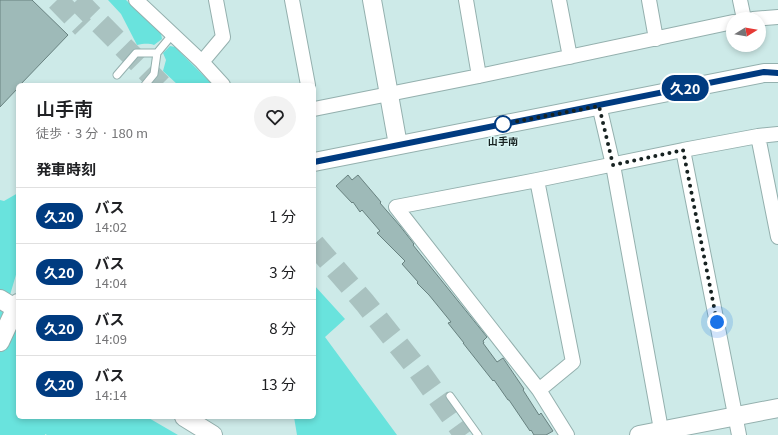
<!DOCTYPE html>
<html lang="ja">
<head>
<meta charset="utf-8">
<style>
	body { margin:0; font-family:Georgia,"Noto Sans JP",serif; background:#f2f2f2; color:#202124; height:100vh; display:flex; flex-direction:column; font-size:15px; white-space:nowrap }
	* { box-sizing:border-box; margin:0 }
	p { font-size:13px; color:#757577 }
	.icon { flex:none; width:22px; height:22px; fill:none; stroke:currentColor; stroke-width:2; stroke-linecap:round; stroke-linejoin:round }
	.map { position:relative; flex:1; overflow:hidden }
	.sheet { position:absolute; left:16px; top:83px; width:300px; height:336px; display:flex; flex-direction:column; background:#fff; border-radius:6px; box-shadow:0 2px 6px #0003 }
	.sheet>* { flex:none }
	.badge { padding:0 8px; border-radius:13px; font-size:14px; line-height:26px }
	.needle { width:26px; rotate:79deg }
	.buttons { position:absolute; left:726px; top:12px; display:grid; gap:8px }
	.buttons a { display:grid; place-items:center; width:40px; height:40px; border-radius:50%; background:#fff; box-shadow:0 2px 6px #0003; font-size:20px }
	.you { position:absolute; width:20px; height:20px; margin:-10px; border:3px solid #fff; border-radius:50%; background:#1a73e8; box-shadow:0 0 0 6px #1a73e833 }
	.map>.badge { position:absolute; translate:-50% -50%; box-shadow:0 0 0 2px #fff }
	h2 { padding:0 20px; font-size:15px; line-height:36px }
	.round { display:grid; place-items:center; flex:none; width:42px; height:42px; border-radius:21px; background:#f2f2f2 }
	.headline { display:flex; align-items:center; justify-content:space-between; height:68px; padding:0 20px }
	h1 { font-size:19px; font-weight:600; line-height:30px }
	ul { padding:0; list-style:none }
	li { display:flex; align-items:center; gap:12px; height:56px; padding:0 20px; border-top:1px solid #e0e0e0 }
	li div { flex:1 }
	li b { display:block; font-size:15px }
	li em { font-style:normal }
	li .badge { min-width:44px; font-weight:700; text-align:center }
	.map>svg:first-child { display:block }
	.green { fill:#69e3dd }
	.building { fill:#9ebab8; stroke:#688280 }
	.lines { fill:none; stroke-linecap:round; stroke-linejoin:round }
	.motorway-tunnel { stroke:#a9c2c0; stroke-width:22; stroke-dasharray:22 11; stroke-linecap:butt }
	.service-casing { stroke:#94b0ae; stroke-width:9 }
	.minor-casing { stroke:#94b0ae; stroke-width:16 }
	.tertiary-casing { stroke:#94b0ae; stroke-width:20 }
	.service { stroke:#fff; stroke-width:7 }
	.minor { stroke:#fff; stroke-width:14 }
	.tertiary { stroke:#fff; stroke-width:18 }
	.line-casing { stroke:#fff; stroke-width:9 }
	.line { stroke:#003b80; stroke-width:6 }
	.walk { stroke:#172221; stroke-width:4; stroke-dasharray:0 7.2 }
	.stop-dot { fill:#fff; stroke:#003b80; stroke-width:2 }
	.labels { text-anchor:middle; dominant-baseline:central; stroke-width:3; stroke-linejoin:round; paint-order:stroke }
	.stop-label { font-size:10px; font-weight:bold; fill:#172221; stroke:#daf7f5 }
</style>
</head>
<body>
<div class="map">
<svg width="778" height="435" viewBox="0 0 778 435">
	<rect width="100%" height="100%" fill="#cdeae8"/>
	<!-- green -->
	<path class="green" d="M 108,0 L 126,0 L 161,33 L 162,39 L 154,45 C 148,43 143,44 137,45 L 121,14 Z
		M 170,46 L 175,47 L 213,85 L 178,85 L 163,71 L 166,60 L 163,53 Z
		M 18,193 L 18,268 L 5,312 L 18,329 L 18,417 L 147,417 L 178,435 L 47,435 L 45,434 L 45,435 L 0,435 L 0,200 L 4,201 Z
		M 314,285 L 345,319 L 325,337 L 397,435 L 297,435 L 294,417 L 314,417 Z"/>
	<!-- building -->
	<path class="building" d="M 0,0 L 32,0 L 68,35 L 20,85 L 18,85 L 18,88 L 0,107 Z
		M 348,175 L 352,180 L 358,175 L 381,202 L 380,203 L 400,226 L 414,244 L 413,245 L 487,337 L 483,341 L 484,343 L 483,343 L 497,362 L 503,358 L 524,389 L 523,390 L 539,415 L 541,413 L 553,431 L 546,435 L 534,435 L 531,430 L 530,431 L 509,400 L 508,400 L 494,380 L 493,381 L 463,343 L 464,343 L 448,323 L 451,322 L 429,295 L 417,283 L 418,282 L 402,264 L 405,261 L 377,233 L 380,231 L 362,210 L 360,212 L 353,202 L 352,203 L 336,186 Z"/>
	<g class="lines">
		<!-- motorway-tunnel -->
		<path class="motorway-tunnel" d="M 57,0 L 83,27
			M 77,0 L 161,85
			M 314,244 L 365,303 L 419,371 L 465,435"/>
		<!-- service casing -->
		<g class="service-casing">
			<path id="service" d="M 117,75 L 136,53 L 157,53 L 172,35
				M 145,85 L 154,74 L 157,53
				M 450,396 L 478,435"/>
		</g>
		<!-- minor casing -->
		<g class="minor-casing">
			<path id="minor" d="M 136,0 L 202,62
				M 216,0 L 223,37 L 202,62 L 223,85
				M 292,0 L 308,85
				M 466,0 L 479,76
				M 559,0 L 570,57
				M 649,0 L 656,39
				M 740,0 L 744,19
				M 753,19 L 778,17
				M 599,105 L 613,165 L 662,435
				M 314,109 L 479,76 L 733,22
				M 778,134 L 758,136 L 778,237
				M 537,180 L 573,362 L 539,390
				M 567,435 L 539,390 L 396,207 L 537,180 L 683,150
				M 739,435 L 683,150 L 758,136"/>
		</g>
		<!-- tertiary casing -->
		<g class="tertiary-casing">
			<path id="tertiary" d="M 372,0 L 398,145
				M 314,162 L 764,73 L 778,73
				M 0,299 L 18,310
				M 0,342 L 18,303
				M 184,417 L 213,435
				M 639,435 L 778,408"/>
		</g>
		<!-- service -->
		<use href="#service" class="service"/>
		<!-- minor -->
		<use href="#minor" class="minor"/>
		<!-- tertiary -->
		<use href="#tertiary" class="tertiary"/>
	</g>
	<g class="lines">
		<!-- line casing -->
		<g class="line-casing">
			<path id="line" d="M 314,162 L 764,72 L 778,73"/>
		</g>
		<!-- line -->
		<use href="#line" class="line"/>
		<!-- walk -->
		<path class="walk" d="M 503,124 L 599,106 L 613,165 L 683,150 L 717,322"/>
	</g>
	<!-- markers -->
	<circle class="stop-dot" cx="503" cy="124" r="8"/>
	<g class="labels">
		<!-- stop labels -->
		<g class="stop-label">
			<text x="503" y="140">山手南</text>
		</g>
	</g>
</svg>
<div class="buttons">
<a><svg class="needle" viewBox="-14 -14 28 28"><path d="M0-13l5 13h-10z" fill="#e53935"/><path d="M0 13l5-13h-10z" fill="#757577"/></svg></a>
</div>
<div class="you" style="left:717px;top:322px"></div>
<b class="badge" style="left:685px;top:88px;background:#003b80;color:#fff">久20</b>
<section class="sheet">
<div class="headline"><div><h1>山手南</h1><p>徒歩 · 3 分 · 180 m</p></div><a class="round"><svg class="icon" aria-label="heart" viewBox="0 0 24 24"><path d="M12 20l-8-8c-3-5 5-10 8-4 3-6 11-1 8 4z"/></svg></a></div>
<h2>発車時刻</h2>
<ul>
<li><span class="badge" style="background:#003b80;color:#fff">久20</span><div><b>バス</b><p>14:02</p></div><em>1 分</em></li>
<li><span class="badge" style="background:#003b80;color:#fff">久20</span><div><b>バス</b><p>14:04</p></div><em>3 分</em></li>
<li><span class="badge" style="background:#003b80;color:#fff">久20</span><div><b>バス</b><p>14:09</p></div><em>8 分</em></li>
<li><span class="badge" style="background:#003b80;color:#fff">久20</span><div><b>バス</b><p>14:14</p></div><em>13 分</em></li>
</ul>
</section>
</div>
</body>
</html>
